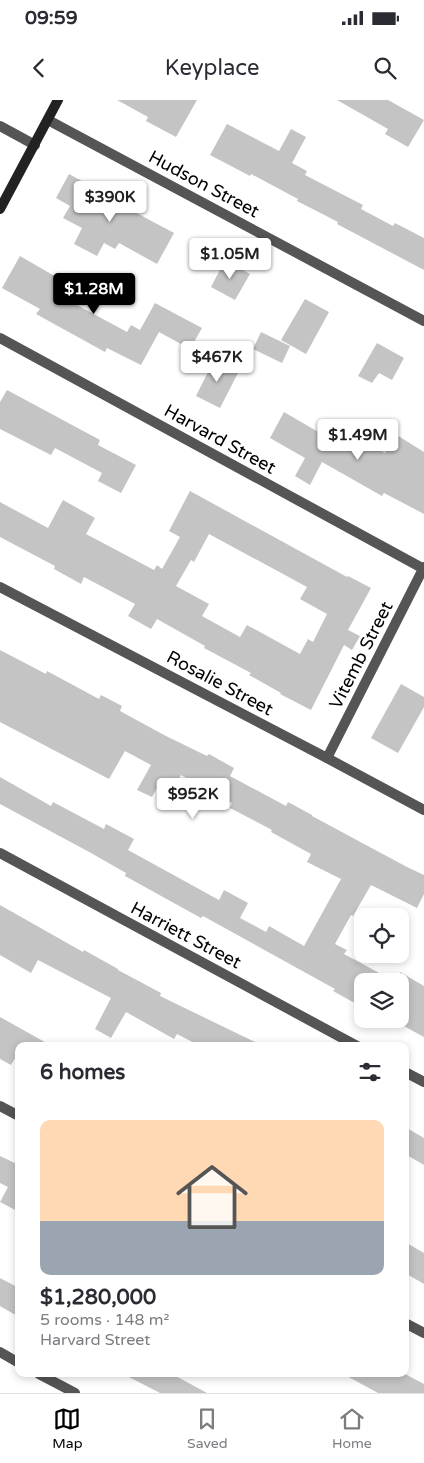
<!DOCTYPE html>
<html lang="en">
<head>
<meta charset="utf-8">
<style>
  :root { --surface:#fff; --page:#f2f2f3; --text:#2b2b33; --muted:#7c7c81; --line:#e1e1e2; --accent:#000 }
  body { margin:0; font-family:"Varela Round",sans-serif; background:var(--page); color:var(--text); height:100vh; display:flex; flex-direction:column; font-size:19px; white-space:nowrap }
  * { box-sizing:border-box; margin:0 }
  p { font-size:16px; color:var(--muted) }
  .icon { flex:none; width:28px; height:28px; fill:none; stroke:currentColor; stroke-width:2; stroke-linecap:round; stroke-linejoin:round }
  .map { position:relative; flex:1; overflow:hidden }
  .side { position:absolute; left:15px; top:942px; width:394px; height:335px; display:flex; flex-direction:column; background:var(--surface); border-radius:10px; box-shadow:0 2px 8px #0003 }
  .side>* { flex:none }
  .tools { position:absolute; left:354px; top:808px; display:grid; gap:10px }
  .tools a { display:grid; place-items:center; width:55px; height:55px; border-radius:10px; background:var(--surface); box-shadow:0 2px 8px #0003; font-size:25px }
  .price { position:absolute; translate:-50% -42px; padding:0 11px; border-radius:5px; background:#fff; color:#222; font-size:16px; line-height:32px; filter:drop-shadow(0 1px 2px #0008) }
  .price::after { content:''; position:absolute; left:50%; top:30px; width:15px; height:11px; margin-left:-8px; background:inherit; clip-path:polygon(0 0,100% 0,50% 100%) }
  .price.active { background:var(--accent); color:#fff }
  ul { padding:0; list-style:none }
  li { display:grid; align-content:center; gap:10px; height:265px; padding:0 25px }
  li span { display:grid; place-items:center; height:155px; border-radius:10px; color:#555 }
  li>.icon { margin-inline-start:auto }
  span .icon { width:90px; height:90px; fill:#fffc; stroke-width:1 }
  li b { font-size:21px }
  h2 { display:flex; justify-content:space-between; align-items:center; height:60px; padding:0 25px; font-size:21px }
  .status { display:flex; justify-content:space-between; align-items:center; height:35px; padding:0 25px; background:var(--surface); direction:ltr }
  .status svg { height:14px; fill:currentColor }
  header { display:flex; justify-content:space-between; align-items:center; height:65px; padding:0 25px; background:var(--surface); font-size:22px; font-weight:600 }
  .tab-bar { display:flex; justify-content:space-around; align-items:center; height:70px; border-top:1px solid var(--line); background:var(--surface); font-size:14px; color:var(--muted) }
  .tab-bar a { display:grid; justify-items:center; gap:2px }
  .tab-bar .active { color:var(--accent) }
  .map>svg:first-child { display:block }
</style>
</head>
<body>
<div class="status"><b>09:59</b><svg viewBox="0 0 49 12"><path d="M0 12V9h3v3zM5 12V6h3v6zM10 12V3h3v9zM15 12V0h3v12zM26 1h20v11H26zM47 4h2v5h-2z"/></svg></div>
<header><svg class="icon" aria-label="back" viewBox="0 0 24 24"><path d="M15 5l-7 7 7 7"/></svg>Keyplace<svg class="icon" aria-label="search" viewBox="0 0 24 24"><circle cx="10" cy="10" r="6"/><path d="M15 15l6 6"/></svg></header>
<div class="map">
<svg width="424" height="1293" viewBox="0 0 424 1293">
  <rect width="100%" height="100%" fill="#fff"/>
  <g fill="#c4c4c4" fill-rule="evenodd">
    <polygon points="117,0 197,0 176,37 146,21 148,17"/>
    <polygon points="337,0 388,0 424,20 408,47 385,34 388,29"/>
    <polygon points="227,24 279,51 291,29 306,37 292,63 307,71 305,75 363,105 361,109 393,126 395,123 424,138 424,170 337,124 338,122 297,101 298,99 251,74 250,76 210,55"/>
    <polygon points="69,74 98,90 97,92 174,133 157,164 119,143 115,149 104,143 97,156 74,144 82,128 63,118 70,106 56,98"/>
    <polygon points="20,156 84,193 77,205 127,232 131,225 140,230 155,203 202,228 190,249 159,232 141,265 107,248 105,252 36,214 40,209 2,188"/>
    <polygon points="225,160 250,174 235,200 211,187"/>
    <polygon points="305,199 329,212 306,254 281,240"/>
    <polygon points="261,232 290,246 282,263 253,249"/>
    <polygon points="377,243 404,258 392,280 379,273 372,283 358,276"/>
    <polygon points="215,258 239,271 220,308 196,296"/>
    <polygon points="7,290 100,340 98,345 136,365 121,393 98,381 102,373 55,348 51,355 0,329 0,302"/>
    <polygon points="284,312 332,340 338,327 385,353 395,334 424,352 424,414 384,393 382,396 322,362 310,385 295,376 305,358 270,338"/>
    <path d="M190 391 347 477 348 476 371 488 348 530 360 536 352 550 344 545 311 610 280 594 281 593 249 575 251 573 204 548 205 546 157 519 151 529 128 516 135 504 84 477 81 484 54 469 55 466 0 437V402L48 428 63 400 95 418 86 434 154 470 157 465 162 469 180 437 169 431ZM209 434 307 487 300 499 327 514 313 542 308 539 300 554 247 525 240 537 202 516 209 504 176 486 191 460 194 462Z"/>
    <polygon points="0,550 46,574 47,571 99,599 101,595 122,606 120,611 166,636 207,656 209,654 234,668 230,676 286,706 288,702 312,715 312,716 407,767 424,775 424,794 417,808 371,785 353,816 351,815 335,844 347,850 344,854 394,881 362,881 362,907 333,891 335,889 203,816 201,818 125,776 126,773 91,753 0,704 0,677 51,706 53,702 104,729 106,724 134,739 128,750 219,800 224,790 248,803 240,818 266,832 269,826 304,846 341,779 307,762 311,754 271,732 272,730 230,708 232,703 181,675 172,691 159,684 152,697 137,690 151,665 125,651 109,679 0,622"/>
    <polygon points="401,584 424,597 424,607 398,653 371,638"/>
    <polygon points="0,805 83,852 84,850 118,869 118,870 161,893 160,896 263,946 200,946 177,934 174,939 126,912 111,938 95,929 111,898 38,860 31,873 0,855"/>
    <polygon points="400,872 424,886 424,937 400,924"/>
    <polygon points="0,917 52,946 19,946 19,952 11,965 0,959"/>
    <polygon points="405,1027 424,1038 424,1065 405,1054"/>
    <polygon points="0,1056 19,1065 19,1112 0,1102 8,1087 0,1083"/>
    <polygon points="405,1142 424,1153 424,1184 405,1173"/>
    <polygon points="0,1178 19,1188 19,1217 0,1206"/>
    <polygon points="123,1274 172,1274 207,1293 160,1293"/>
    <polygon points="343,1274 405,1274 424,1284 424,1293 378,1293"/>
  </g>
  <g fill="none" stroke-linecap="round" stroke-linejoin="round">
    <g stroke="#555" stroke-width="10">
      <polyline points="48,20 424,221"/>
      <polyline points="0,26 35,45"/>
      <polyline points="0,238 424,469"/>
      <polyline points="0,487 327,658 424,710"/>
      <polyline points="327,658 424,467"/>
      <polyline points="0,753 357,946"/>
      <polyline points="405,972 424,982"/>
      <polyline points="0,1006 19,1016"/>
      <polyline points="405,1223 424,1233"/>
      <polyline points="0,1252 19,1263"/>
      <polyline points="39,1274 75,1293"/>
    </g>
    <polyline stroke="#222" stroke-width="10" points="0,109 58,0"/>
  </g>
  <g text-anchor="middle" stroke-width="5" stroke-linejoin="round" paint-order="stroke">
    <g font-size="18" fill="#000" stroke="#fff">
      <text transform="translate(204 84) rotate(28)" y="6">Hudson Street</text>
      <text transform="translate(220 339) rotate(29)" y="6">Harvard Street</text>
      <text transform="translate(361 555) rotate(-63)" y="6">Vitemb Street</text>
      <text transform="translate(220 583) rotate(28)" y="6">Rosalie Street</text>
      <text transform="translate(186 835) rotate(28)" y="6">Harriett Street</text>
    </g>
  </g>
</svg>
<div class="tools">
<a><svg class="icon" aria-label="locate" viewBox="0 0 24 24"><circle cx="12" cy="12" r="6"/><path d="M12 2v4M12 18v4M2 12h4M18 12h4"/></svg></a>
<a><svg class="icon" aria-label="layers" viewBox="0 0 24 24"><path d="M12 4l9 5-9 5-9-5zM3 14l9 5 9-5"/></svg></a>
</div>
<b class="price" style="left:110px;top:123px">$390K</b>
<b class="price" style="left:230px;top:180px">$1.05M</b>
<b class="price active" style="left:94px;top:215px">$1.28M</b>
<b class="price" style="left:217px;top:283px">$467K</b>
<b class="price" style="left:358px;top:361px">$1.49M</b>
<b class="price" style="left:193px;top:720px">$952K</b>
<section class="side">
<h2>6 homes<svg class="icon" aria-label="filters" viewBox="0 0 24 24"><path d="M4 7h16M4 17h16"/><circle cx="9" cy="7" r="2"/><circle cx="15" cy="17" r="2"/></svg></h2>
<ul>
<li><span style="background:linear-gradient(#ffd9b3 65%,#9aa5b1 0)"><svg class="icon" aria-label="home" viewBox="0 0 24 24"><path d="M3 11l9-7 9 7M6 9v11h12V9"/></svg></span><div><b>$1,280,000</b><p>5 rooms · 148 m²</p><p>Harvard Street</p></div></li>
</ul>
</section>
</div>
<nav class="tab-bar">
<a class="active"><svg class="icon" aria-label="map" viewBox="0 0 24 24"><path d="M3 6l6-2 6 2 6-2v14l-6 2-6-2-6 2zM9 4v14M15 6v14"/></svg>Map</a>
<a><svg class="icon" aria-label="saved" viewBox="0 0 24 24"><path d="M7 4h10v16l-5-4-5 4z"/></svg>Saved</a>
<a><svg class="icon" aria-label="home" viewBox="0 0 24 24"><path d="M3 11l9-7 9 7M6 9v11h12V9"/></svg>Home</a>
</nav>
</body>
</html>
